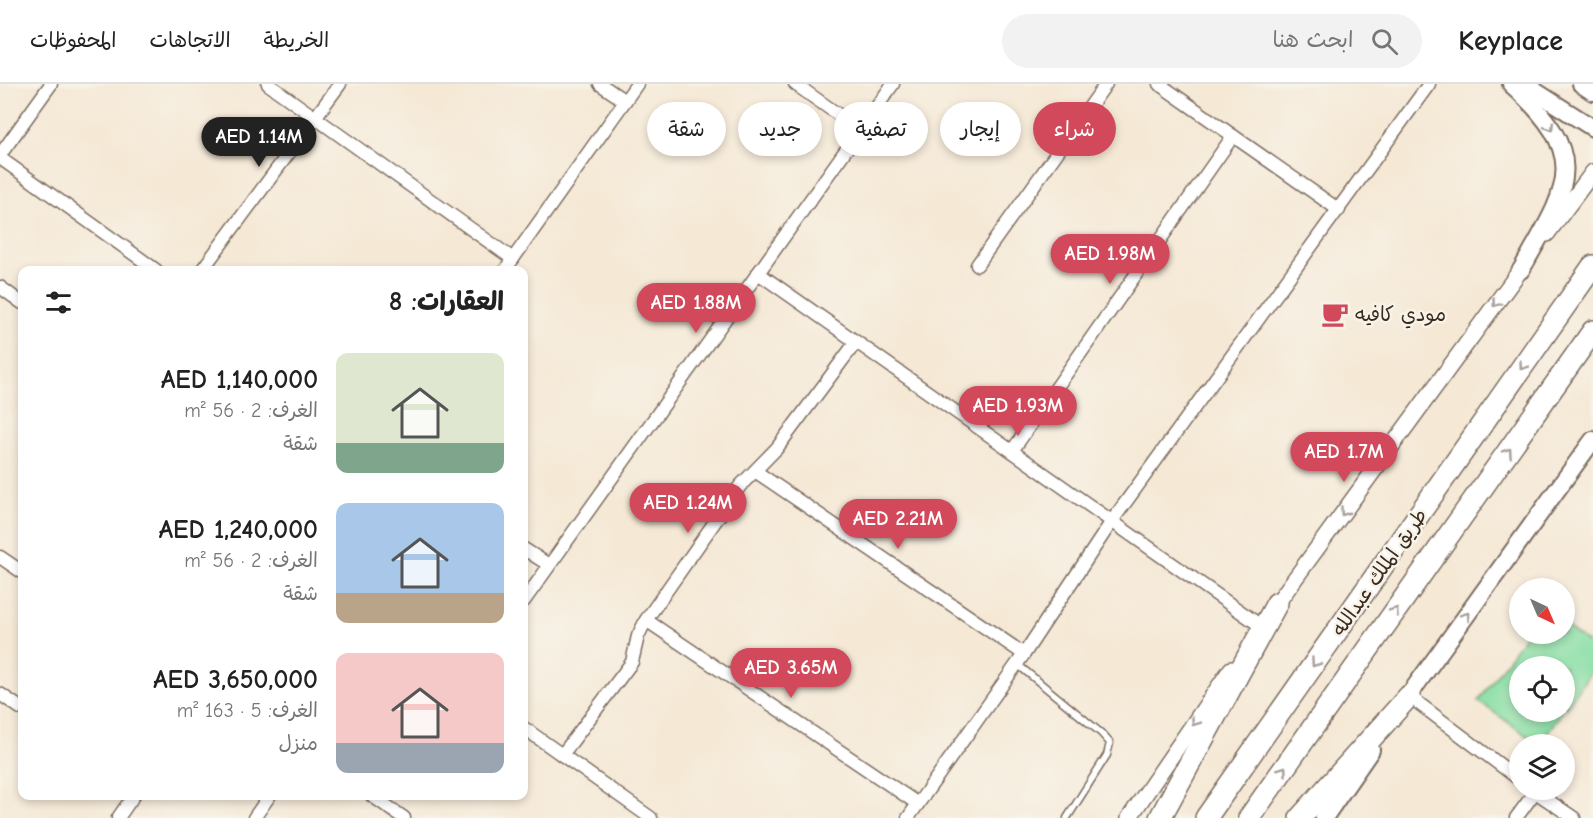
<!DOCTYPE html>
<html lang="ar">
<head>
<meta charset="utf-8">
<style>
  :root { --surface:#fff; --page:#f2f2f2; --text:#222; --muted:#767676; --line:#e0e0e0; --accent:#d1495b }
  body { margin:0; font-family:"Comic Neue","Playpen Sans Arabic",sans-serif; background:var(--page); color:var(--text); direction:rtl; height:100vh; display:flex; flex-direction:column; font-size:22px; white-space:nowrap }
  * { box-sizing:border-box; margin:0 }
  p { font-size:20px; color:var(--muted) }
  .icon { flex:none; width:33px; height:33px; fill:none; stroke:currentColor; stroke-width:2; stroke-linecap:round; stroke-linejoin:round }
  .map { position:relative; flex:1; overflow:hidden; direction:ltr }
  .side { position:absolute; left:18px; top:182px; width:510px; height:534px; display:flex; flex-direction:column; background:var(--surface); border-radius:12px; box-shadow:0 3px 9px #0003; direction:rtl }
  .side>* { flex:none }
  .banner { position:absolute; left:546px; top:18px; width:570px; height:54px; direction:rtl; display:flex; gap:12px }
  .needle { width:39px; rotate:136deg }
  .fabs { position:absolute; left:1509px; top:494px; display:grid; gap:12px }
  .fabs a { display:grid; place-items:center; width:66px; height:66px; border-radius:50%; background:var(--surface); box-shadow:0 3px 9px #0003; font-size:30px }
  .price { position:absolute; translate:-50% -51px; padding:0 14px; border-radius:21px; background:var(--accent); color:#fff; font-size:20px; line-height:39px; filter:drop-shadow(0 2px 3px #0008) }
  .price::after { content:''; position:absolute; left:50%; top:36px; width:18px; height:14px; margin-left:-9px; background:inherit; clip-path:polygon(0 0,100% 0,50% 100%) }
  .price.on { background:#222; color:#fff }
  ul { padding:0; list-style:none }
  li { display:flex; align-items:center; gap:18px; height:150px; padding:0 24px }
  li span { display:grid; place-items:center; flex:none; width:168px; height:120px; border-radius:12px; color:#555 }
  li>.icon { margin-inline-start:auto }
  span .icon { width:72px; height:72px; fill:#fffc; stroke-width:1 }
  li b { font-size:26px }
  h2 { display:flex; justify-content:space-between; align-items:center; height:72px; padding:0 24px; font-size:26px }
  .tag { padding:0 21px; border-radius:27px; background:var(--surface); box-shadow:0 3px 9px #0003; font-size:21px; line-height:54px }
  .tag.on { background:var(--accent); color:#fff }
  header { display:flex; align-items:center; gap:36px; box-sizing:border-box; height:84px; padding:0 30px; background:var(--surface); border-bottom:2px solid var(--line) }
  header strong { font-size:28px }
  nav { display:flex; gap:33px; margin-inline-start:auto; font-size:21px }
  .search { width:420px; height:54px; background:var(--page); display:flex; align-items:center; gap:15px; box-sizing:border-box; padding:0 21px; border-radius:33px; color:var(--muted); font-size:22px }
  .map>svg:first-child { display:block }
</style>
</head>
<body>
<header>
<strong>Keyplace</strong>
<div class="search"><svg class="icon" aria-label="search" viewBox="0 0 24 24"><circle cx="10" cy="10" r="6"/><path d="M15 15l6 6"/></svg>ابحث هنا</div>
<nav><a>الخريطة</a><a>الاتجاهات</a><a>المحفوظات</a></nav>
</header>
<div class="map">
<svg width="1593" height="734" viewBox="0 0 1593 734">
  <rect width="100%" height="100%" fill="#f7f3e8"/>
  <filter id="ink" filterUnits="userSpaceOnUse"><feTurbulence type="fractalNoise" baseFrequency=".0167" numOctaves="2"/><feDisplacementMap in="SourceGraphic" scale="12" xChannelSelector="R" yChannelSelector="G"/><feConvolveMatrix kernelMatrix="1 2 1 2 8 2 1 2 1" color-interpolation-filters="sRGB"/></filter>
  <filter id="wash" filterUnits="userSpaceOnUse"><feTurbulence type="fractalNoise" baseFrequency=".008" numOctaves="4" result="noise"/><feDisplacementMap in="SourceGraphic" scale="24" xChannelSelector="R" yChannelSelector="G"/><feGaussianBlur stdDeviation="1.35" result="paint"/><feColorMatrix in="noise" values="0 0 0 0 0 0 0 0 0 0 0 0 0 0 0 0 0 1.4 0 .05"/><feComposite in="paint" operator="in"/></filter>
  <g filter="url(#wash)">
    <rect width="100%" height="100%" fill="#f5e8d5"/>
    <polygon fill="#84dea3" stroke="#608460" stroke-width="1.5" points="1565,542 1593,563 1593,585 1565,625 1564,582 1520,582 1520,627 1563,627 1539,660 1478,617 1527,549 1564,549"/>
  </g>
  <g filter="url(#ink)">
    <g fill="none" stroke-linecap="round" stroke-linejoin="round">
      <defs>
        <polyline id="service" points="1017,580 1101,649 1110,659 1107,671 1067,734"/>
        <g id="minor">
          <polyline points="268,0 513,175"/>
          <polyline points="600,0 625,17"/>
          <polyline points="795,0 860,46"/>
          <polyline points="1159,0 1339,126"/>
          <polyline points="0,71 51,0"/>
          <polyline points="0,74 156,186"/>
          <polyline points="977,181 1106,0"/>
          <polyline points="202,186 340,0"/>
          <polyline points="505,186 637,0"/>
          <polyline points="758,189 1261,542"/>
          <polyline points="0,203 22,219"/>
          <polyline points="1012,367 1233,52"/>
          <polyline points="755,387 1024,570"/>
          <polyline points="524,465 549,481"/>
          <polyline points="0,473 22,488"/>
          <polyline points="524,517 893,0"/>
          <polyline points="646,536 918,720"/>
          <polyline points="0,610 22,625"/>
          <polyline points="1409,612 1520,696"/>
          <polyline points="524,644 651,734"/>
          <polyline points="562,671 632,578 638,552 646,536 740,402 777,364 856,258"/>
          <polyline points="1531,705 1574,734"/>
          <polyline points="371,711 404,734"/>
          <polyline points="118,734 134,711"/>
          <polyline points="254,734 270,711"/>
          <polyline points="908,734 1024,570 1112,437 1429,0"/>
          <polyline points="1516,734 1535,708"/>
        </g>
        <g id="tertiary">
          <polyline points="1547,150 1593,88"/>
          <polyline points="1272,526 1527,177"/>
          <polyline points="1129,734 1231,585"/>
        </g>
        <g id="secondary">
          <path d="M1511 0C1593 74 1568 103 1521 186"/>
          <polyline points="1524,0 1593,44"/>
          <polyline points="1581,0 1593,8"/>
          <polyline points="1401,622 1593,356"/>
          <polyline points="1324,734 1371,666"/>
        </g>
        <g id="motorway">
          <polyline points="1160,734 1277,519"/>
          <polyline points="1206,734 1593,182"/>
          <polyline points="1249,734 1593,247"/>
          <polyline points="1300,734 1409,612"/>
        </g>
      </defs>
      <use href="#service" stroke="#7c6c5e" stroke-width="9"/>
      <use href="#minor" stroke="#7c6c5e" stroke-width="15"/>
      <use href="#tertiary" stroke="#7c6c5e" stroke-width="18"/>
      <use href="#secondary" stroke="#7c6c5e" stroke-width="20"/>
      <use href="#motorway" stroke="#7c6c5e" stroke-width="24"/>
      <use href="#service" stroke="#fff" stroke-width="6"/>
      <use href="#minor" stroke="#fff" stroke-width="12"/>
      <use href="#tertiary" stroke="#fff" stroke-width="15"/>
      <use href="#secondary" stroke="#fff" stroke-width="16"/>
      <use href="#motorway" stroke="#fff" stroke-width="21"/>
    </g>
    <defs><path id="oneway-chevron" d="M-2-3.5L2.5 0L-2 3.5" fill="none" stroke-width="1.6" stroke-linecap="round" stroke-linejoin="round" transform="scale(1.5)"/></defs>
    <g stroke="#a79f9a">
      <use href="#oneway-chevron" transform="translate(1550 43) rotate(59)"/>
      <use href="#oneway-chevron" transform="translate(1496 219) rotate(126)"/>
      <use href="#oneway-chevron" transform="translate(1523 282) rotate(125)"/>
      <use href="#oneway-chevron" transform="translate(1508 368) rotate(-55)"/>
      <use href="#oneway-chevron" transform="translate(1344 428) rotate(126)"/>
      <use href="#oneway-chevron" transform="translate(1395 527) rotate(-55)"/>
      <use href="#oneway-chevron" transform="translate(1466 532) rotate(-54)"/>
      <use href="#oneway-chevron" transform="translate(1315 579) rotate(125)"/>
      <use href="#oneway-chevron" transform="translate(1195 638) rotate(125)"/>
      <use href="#oneway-chevron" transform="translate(1283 686) rotate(-55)"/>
    </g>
  </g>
  <defs>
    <symbol id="cafe-bare" viewBox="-9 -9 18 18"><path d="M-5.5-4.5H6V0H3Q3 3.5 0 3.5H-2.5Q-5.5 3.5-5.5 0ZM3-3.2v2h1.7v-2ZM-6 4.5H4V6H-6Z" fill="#d1495b" stroke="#f7f3e8" stroke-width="2.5" paint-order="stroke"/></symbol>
  </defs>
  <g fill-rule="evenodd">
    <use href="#cafe-bare" x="1316" y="211" width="38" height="38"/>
  </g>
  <g text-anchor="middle" stroke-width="5" stroke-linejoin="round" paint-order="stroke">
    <g font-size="20" fill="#3b2a1e" stroke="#f7f3e8" text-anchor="start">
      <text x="1355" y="237">مودي كافيه</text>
    </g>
    <g font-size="20" fill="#3b2a1e" stroke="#f7f3e8">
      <text transform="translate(1379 488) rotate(-55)" y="7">طريق الملك عبدالله</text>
    </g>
  </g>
</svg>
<div class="fabs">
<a><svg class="needle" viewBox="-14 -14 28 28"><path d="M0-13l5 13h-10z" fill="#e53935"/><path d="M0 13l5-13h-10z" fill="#767676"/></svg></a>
<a><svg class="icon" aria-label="locate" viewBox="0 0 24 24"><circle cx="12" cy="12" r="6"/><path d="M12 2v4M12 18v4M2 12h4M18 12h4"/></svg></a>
<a><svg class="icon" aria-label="layers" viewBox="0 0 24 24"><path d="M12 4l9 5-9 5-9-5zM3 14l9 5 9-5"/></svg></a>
</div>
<b class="price on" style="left:259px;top:84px">AED 1.14M</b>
<b class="price" style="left:1110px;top:201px">AED 1.98M</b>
<b class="price" style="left:696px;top:250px">AED 1.88M</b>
<b class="price" style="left:1018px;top:353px">AED 1.93M</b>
<b class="price" style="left:1344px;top:399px">AED 1.7M</b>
<b class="price" style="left:688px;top:450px">AED 1.24M</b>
<b class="price" style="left:898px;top:466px">AED 2.21M</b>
<b class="price" style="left:791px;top:615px">AED 3.65M</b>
<div class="banner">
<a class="tag on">شراء</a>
<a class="tag">إيجار</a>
<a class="tag">تصفية</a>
<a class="tag">جديد</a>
<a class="tag">شقة</a>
</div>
<section class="side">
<h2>العقارات: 8<svg class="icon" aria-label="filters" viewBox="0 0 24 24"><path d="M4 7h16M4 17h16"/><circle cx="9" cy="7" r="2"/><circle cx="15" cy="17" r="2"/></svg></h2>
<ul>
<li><span style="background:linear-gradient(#dfe7d0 75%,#7fa58c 0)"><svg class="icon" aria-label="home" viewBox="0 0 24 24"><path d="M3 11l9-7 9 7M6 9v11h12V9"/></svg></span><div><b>AED 1,140,000</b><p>الغرف: 2 · 56 m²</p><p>شقة</p></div></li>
<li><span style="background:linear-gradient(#a9c7e8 75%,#b9a48a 0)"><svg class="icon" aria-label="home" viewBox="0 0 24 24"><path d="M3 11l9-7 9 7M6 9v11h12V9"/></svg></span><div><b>AED 1,240,000</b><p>الغرف: 2 · 56 m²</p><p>شقة</p></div></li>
<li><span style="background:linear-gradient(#f6c9c9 75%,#9aa5b1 0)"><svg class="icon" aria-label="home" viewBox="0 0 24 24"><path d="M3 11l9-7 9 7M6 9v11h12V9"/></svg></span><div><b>AED 3,650,000</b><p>الغرف: 5 · 163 m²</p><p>منزل</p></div></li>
</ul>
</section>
</div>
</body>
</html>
